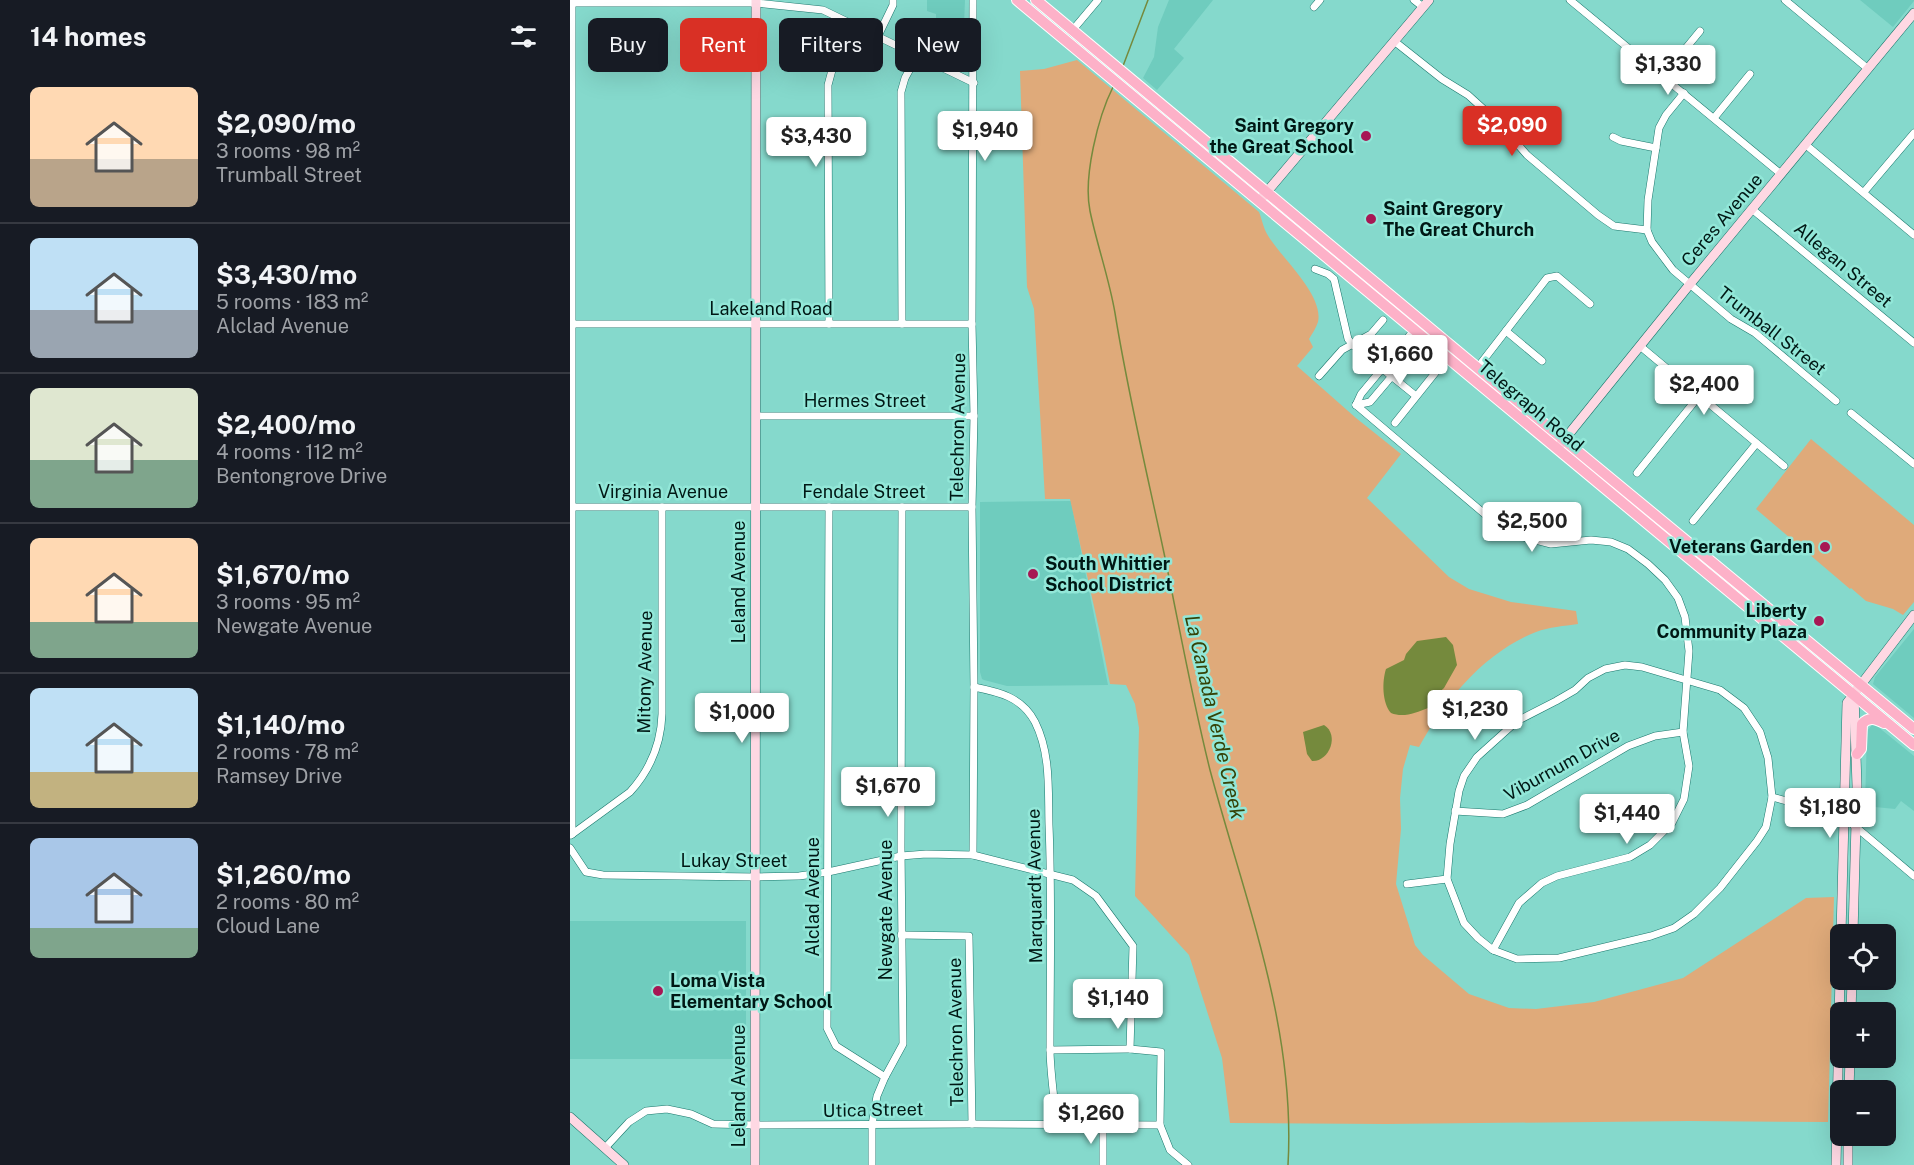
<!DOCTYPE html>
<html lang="en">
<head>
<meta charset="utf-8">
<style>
  :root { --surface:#171b24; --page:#20242c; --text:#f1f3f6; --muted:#9ea1a6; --line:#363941; --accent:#d93025 }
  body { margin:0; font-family:"Public Sans",sans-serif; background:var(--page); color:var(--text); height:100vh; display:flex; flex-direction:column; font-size:22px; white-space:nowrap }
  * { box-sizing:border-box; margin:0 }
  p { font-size:20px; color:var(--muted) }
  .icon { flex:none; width:33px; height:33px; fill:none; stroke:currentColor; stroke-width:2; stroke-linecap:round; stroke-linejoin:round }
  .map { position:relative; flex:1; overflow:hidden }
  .panel { display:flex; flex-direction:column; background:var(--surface); width:570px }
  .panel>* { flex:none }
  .guide { position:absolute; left:18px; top:18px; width:570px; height:54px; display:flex; gap:12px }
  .controls { position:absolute; left:1260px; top:924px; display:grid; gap:12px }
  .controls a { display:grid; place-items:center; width:66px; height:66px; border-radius:9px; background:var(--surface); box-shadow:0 6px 24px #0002; font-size:30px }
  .price { position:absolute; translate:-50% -51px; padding:0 14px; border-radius:6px; background:#fff; color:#222; font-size:20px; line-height:39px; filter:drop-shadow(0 2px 3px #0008) }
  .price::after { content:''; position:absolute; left:50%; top:36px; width:18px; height:14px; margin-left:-9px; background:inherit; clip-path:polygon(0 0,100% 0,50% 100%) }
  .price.on { background:var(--accent); color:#fff }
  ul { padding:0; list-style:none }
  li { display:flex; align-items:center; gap:18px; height:150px; padding:0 30px }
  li+li { border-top:2px solid var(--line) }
  li span { display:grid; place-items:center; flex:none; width:168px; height:120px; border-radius:9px; color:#555 }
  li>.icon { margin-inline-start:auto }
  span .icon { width:72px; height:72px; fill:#fffc; stroke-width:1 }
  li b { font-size:26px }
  h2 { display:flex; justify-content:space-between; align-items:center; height:72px; padding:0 30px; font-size:26px }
  .chip { padding:0 21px; border-radius:9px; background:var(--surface); box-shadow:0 6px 24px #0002; font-size:21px; line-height:54px }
  .chip.on { background:var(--accent); color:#fff }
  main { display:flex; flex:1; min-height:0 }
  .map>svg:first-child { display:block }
</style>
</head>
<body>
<main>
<section class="panel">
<h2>14 homes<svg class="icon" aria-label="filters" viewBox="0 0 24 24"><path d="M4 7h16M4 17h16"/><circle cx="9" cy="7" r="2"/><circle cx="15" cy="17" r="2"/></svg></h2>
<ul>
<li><span style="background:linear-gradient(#ffd9b3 60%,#b9a48a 0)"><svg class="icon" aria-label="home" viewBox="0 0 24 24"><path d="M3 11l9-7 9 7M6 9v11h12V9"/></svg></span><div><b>$2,090/mo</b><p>3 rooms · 98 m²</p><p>Trumball Street</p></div></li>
<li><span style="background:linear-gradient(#bfe0f5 60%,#9aa5b1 0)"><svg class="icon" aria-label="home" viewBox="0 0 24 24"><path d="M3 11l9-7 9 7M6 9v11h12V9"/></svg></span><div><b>$3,430/mo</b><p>5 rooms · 183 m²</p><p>Alclad Avenue</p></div></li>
<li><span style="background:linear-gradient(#dfe7d0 60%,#7fa58c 0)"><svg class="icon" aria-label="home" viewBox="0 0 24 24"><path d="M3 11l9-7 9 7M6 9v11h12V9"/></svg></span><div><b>$2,400/mo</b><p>4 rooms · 112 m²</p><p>Bentongrove Drive</p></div></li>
<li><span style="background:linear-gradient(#ffd9b3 70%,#7fa58c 0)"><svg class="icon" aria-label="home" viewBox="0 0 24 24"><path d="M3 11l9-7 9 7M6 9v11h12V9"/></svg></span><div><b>$1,670/mo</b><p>3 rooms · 95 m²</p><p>Newgate Avenue</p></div></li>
<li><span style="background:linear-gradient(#bfe0f5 70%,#c2b280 0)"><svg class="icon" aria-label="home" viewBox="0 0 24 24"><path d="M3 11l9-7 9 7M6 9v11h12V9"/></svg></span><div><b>$1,140/mo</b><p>2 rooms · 78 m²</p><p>Ramsey Drive</p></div></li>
<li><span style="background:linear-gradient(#a9c7e8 75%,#7fa58c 0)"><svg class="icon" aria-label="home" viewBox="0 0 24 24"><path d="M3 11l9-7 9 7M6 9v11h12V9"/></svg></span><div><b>$1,260/mo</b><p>2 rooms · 80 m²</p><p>Cloud Lane</p></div></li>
</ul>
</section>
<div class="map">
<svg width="1344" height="1165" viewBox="0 0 1344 1165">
  <rect width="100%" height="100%" fill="#85d9cc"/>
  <g fill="#6fccbe">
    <polygon points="357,0 395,0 394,25 366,25 366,14 357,11"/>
    <polygon points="599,0 643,0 604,49 614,58 587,90 573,78 584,57 588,27"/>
    <polygon points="1290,0 1344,0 1344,1 1323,27"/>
    <polygon points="501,501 538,685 437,686 414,680 412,679 410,672 410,502"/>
    <polygon points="1344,629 1344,718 1303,684 1305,677"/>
    <polygon points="1302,725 1307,726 1344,756 1344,811 1331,801 1325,809 1295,806 1297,731"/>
    <rect x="0" y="921" width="176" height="138"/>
  </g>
  <g fill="#dfaa7a">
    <path d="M507 60 689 212C692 219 693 227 697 234 710 257 754 294 748 322 746 328 742 334 739 339L743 347 727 366 786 418 831 454 797 498 879 577 899 589 941 602 1006 611 1008 624C994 626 979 627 966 632 915 652 875 700 849 747L840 745 833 769 830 798 831 829 826 884 845 945 853 955 899 994 939 1008 966 1009 1024 1002 1113 978 1236 898 1264 897 1258 1122 1119 1121 816 1124 660 1123 652 1058 619 955 565 896 569 728 565 704 556 685 540 684 529 629 500 499H475L464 309 457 287 450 71 474 69Z"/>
    <polygon points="1241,439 1344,525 1344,602 1333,615 1323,609 1296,601 1281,588 1280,589 1186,509"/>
  </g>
  <g fill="#758a3d">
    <path d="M876 637 883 645 887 665 874 688 862 699 858 708C846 713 833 718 821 713 812 703 812 681 816 669L834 660 836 654 847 641Z"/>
    <path d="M754 725C770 735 759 762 742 761L737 754 733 732Z"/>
  </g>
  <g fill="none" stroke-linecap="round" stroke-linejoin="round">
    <g stroke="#758a3d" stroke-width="1.5">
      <polyline points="553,66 578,0"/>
      <path d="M543 87C528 117 513 177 520 211 527 245 539 278 545 313 558 394 577 473 594 553 609 625 622 698 640 770 675 901 726 1027 718 1165"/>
    </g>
    <defs>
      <g id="street">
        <polyline points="403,0 402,324 404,416 402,507 404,687 403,855"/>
        <polyline points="844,0 853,7"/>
        <polyline points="1000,0 1211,174"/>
        <polyline points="1215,0 1297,68"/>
        <polyline points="0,3 186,3 253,10 404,83"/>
        <polyline points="744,7 750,0"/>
        <polyline points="501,32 528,0"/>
        <polyline points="308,36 323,5 323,0"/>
        <polyline points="824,41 872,79 898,95 930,124 957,155 1028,215 1044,226 1077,230"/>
        <polyline points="1093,76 1130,31"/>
        <polyline points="1114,93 1096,115 1089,128 1078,200 1077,230 1082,242 1103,270 1161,319 1185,333 1266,401"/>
        <polyline points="1144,118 1180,74"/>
        <polyline points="1043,137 1051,141 1086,148"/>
        <polyline points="1236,145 1344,235"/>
        <polyline points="1294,192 1344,133"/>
        <polyline points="1183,210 1344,343"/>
        <polyline points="745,269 758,274 764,279 778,339 783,345 846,396"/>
        <polyline points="0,324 402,324"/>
        <polyline points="259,324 258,85 268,48 280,23"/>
        <polyline points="332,324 331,92 335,78 347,56"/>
        <polyline points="936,331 972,361"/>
        <polyline points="1070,346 1214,466"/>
        <polyline points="908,367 977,278 987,276 1020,304"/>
        <polyline points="749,376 772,350 801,334 813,320"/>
        <polyline points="786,405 937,533 981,544 1021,540 1041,542 1058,549 1078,564 1095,580 1108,598 1115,617 1119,651 1113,732 1119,766 1114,799 1102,823 1080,845 1060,857 987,876 972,883 949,903 923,950"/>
        <polyline points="786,405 800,402 855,337"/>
        <polyline points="786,405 791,394 845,329"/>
        <polyline points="1281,413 1344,464"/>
        <polyline points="186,416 404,416"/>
        <polyline points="825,423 869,368"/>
        <polyline points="1067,473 1129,396"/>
        <polyline points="0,507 402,507"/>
        <polyline points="259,507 257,1028 266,1046 315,1077"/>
        <polyline points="1123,521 1186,444"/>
        <polygon points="1055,665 1072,667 1150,690 1174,708 1190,732 1198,758 1202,797 1196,827 1187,841 1150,888 1124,914 1104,928 1081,936 989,958 947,959 923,950 908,938 894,923 877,879 880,844 889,791 894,776 907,757 947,721 986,701 1005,690 1018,678 1035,669"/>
        <path d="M404 687C429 692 452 697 465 722 481 754 478 790 479 825 482 899 480 973 480 1048 480 1073 485 1099 486 1125"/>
        <polyline points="1202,797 1274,817 1344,876"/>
        <polyline points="885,811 933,814 957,805 1058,746 1085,736 1113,732"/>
        <polyline points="2,834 2,0"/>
        <path d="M1 835 60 792C80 770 91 744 92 714V507"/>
        <polyline points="0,848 16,872 33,875 186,877 229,876 258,872 331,856 356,854 403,855 503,880 526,896 563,946 560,1049 591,1052 590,1125 600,1150 618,1165"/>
        <polyline points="837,884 877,879"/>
        <polyline points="331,935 399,936 402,1124"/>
        <polyline points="480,1050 560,1049"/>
        <polyline points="533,1125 533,1165"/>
        <polyline points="35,1148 59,1122 76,1111 97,1109 121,1114 143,1124 186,1125 402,1124 590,1125"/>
        <polyline points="302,1165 302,1125 307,1096 315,1077 333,1044 331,848 332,507"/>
      </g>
      <g id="secondary">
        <polyline points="690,200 859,0"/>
        <polyline points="990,445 1120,284 1344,13"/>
        <polyline points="1271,934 1277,703 1344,615"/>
        <polyline points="1283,934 1287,786 1284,695"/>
        <polyline points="1281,1012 1282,980"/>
        <polyline points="1279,1090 1280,1058"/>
        <polyline points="0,1117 54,1165"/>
        <polyline points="185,1165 186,0"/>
        <polyline points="1266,1165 1270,975"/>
        <polyline points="1278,1165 1278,1136"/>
      </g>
      <g id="primary">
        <polyline points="447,0 1344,745"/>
        <polyline points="466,0 994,440 1344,729"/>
        <path d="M1287 754 1291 749 1292 724C1299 716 1306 719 1314 723"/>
      </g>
    </defs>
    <use href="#street" stroke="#1a776c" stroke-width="8"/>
    <use href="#secondary" stroke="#1a776c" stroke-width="10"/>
    <use href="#primary" stroke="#fff" stroke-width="12"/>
    <use href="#street" stroke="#fff" stroke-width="7"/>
    <use href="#secondary" stroke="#fed8e3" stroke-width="9"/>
    <use href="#primary" stroke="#fdb1c8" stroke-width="10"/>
  </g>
  <g fill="#a71754" stroke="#92e7d8" stroke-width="2">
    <circle cx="796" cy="136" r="6"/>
    <circle cx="801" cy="219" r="6"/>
    <circle cx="1255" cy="547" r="6"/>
    <circle cx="463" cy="574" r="6"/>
    <circle cx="1249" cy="621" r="6"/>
    <circle cx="88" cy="991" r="6"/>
  </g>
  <g text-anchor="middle" stroke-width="5" stroke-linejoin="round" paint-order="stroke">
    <g font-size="18" font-weight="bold" fill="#001815" stroke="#92e7d8" text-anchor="end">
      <text x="784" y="132">Saint Gregory<tspan x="784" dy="21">the Great School</tspan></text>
      <text x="813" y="215" text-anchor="start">Saint Gregory<tspan x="813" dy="21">The Great Church</tspan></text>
      <text x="1243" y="553">Veterans Garden</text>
      <text x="475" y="570" text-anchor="start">South Whittier<tspan x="475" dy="21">School District</tspan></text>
      <text x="1237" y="617">Liberty<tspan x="1237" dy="21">Community Plaza</tspan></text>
      <text x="100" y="987" text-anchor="start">Loma Vista<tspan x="100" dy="21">Elementary School</tspan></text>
    </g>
    <g font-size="18" fill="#001815" stroke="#92e7d8">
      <text transform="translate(1152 220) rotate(-50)" y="6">Ceres Avenue</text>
      <text transform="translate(1273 265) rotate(40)" y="6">Allegan Street</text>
      <text x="201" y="315">Lakeland Road</text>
      <text transform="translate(1202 331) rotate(38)" y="6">Trumball Street</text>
      <text x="295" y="407">Hermes Street</text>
      <text transform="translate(961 406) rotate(40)" y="6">Telegraph Road</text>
      <text transform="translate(388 427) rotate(-89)" y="6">Telechron Avenue</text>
      <text x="93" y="498">Virginia Avenue</text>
      <text x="294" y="498">Fendale Street</text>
      <text transform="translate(169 582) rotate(-90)" y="6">Leland Avenue</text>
      <text transform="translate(75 672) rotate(-89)" y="6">Mitony Avenue</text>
      <text transform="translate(992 765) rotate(-29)" y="6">Viburnum Drive</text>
      <text x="164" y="867">Lukay Street</text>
      <text transform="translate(465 886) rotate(-91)" y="6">Marquardt Avenue</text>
      <text transform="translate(243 897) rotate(-90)" y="6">Alclad Avenue</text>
      <text transform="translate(316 910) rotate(-90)" y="6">Newgate Avenue</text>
      <text transform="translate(386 1032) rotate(-91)" y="6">Telechron Avenue</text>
      <text transform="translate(169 1086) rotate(-90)" y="6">Leland Avenue</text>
      <text transform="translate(303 1110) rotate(-1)" y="6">Utica Street</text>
    </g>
    <g font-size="20" font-style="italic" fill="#354308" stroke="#92e7d8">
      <text transform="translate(645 717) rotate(77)" y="7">La Canada Verde Creek</text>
    </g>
  </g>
</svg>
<div class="controls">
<a><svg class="icon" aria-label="locate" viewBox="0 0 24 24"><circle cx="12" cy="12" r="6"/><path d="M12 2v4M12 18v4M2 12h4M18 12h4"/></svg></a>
<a>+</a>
<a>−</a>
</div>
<b class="price" style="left:1098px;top:96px">$1,330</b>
<b class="price on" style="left:942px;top:157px">$2,090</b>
<b class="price" style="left:415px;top:162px">$1,940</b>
<b class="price" style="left:246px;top:168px">$3,430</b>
<b class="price" style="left:830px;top:386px">$1,660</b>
<b class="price" style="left:1134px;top:416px">$2,400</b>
<b class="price" style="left:962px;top:553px">$2,500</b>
<b class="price" style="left:905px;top:741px">$1,230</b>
<b class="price" style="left:172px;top:744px">$1,000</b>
<b class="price" style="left:318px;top:818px">$1,670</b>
<b class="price" style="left:1260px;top:839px">$1,180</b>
<b class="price" style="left:1057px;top:845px">$1,440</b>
<b class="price" style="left:548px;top:1030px">$1,140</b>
<b class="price" style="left:521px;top:1145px">$1,260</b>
<div class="guide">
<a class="chip">Buy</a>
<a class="chip on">Rent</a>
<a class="chip">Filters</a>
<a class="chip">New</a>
</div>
</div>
</main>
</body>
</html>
